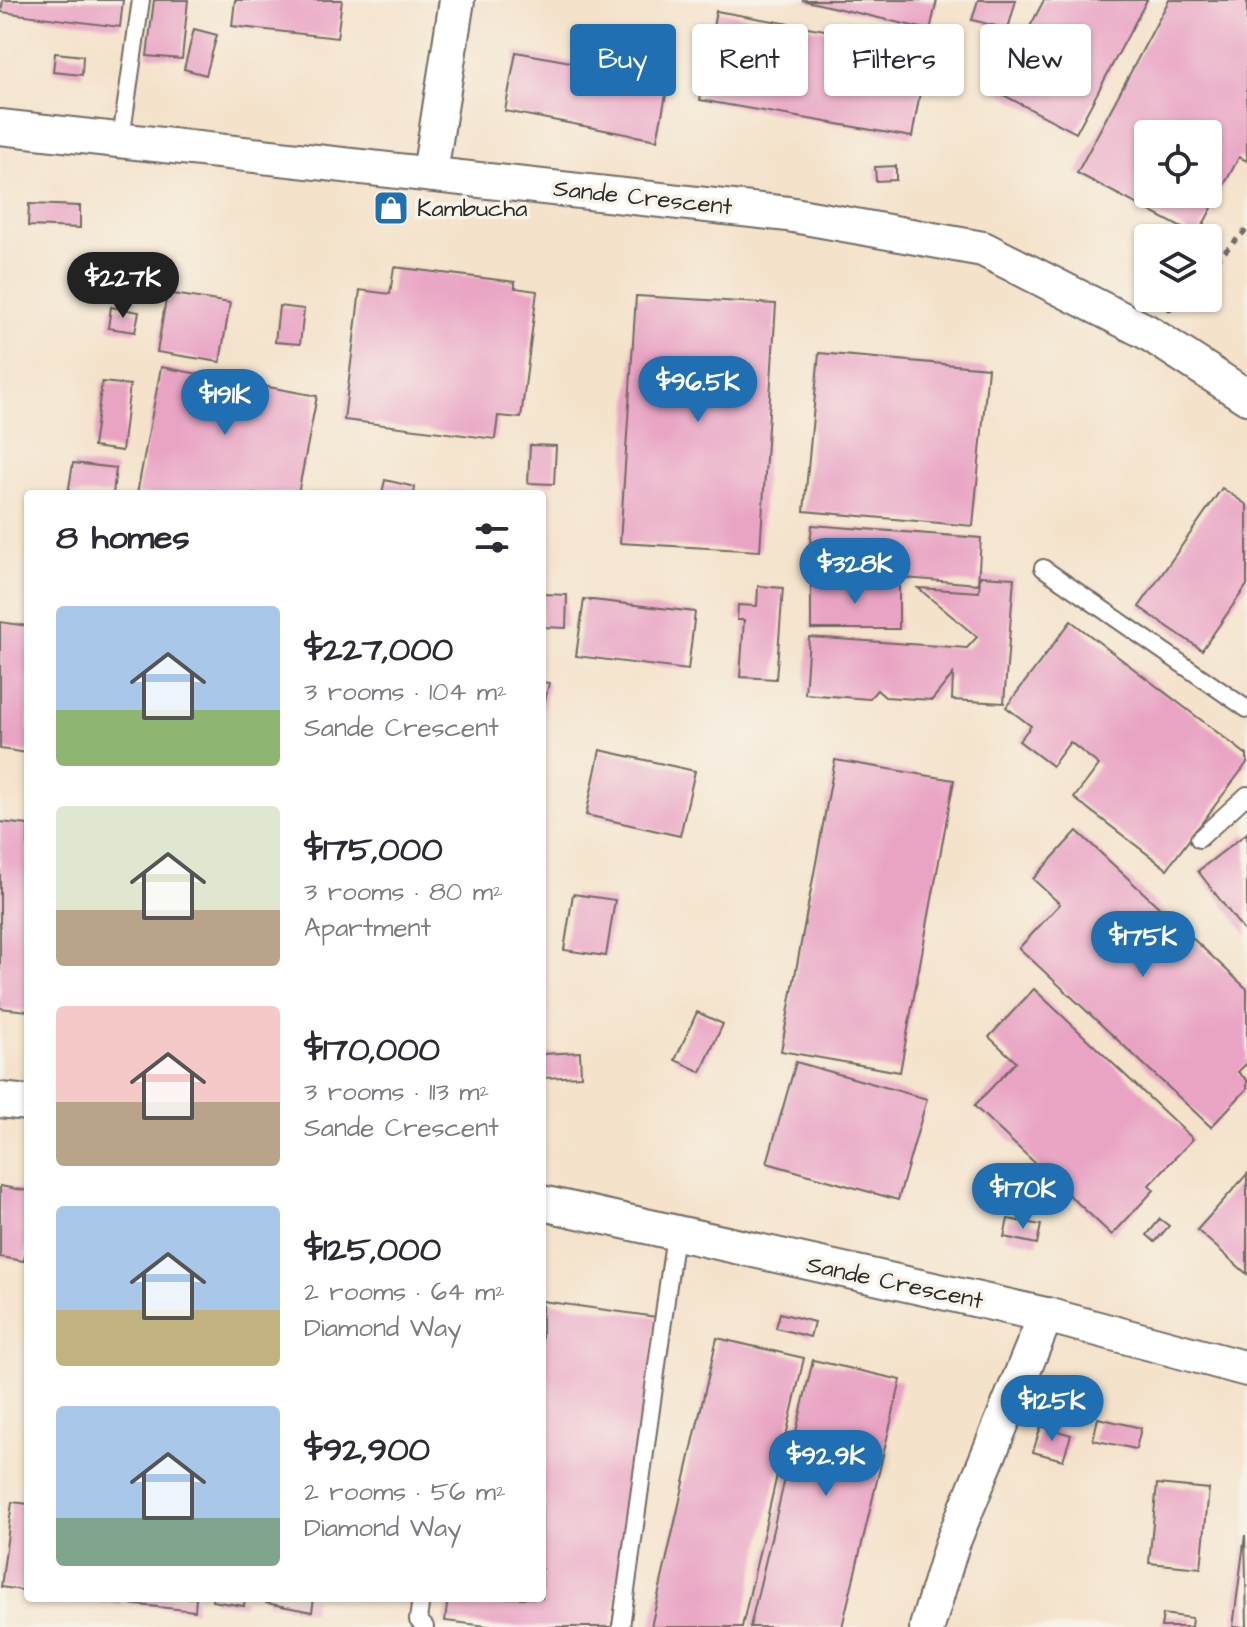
<!DOCTYPE html>
<html lang="en">
<head>
<meta charset="utf-8">
<style>
  :root { --surface:#fff; --page:#f2f2f3; --text:#2b2b33; --muted:#7c7c81; --accent:#1f6fb2 }
  body { margin:0; font-family:"Architects Daughter",sans-serif; background:var(--page); color:var(--text); height:100vh; display:flex; flex-direction:column; font-size:30px; white-space:nowrap }
  * { box-sizing:border-box; margin:0 }
  p { font-size:26px; color:var(--muted) }
  .icon { flex:none; width:44px; height:44px; fill:none; stroke:currentColor; stroke-width:2; stroke-linecap:round; stroke-linejoin:round }
  .map { position:relative; flex:1; overflow:hidden }
  .side { position:absolute; left:24px; top:490px; width:522px; height:1112px; display:flex; flex-direction:column; background:var(--surface); border-radius:8px; box-shadow:0 2px 6px #0004 }
  .side>* { flex:none }
  .top-card { position:absolute; left:570px; top:24px; width:556px; height:72px; display:flex; gap:16px }
  .buttons { position:absolute; left:1134px; top:120px; display:grid; gap:16px }
  .buttons a { display:grid; place-items:center; width:88px; height:88px; border-radius:8px; background:var(--surface); box-shadow:0 2px 6px #0004; font-size:40px }
  .price { position:absolute; translate:-50% -68px; padding:0 18px; border-radius:28px; background:var(--accent); color:#fff; font-size:26px; line-height:52px; filter:drop-shadow(0 2px 4px #0008) }
  .price::after { content:''; position:absolute; left:50%; top:48px; width:24px; height:18px; margin-left:-12px; background:inherit; clip-path:polygon(0 0,100% 0,50% 100%) }
  .price.active { background:#222; color:#fff }
  ul { padding:0; list-style:none }
  li { display:flex; align-items:center; gap:24px; height:200px; padding:0 32px }
  li span { display:grid; place-items:center; flex:none; width:224px; height:160px; border-radius:8px; color:#555 }
  li>.icon { margin-inline-start:auto }
  span .icon { width:96px; height:96px; fill:#fffc; stroke-width:1 }
  li b { font-size:34px }
  h2 { display:flex; justify-content:space-between; align-items:center; height:96px; padding:0 32px; font-size:34px }
  .chip { padding:0 28px; border-radius:8px; background:var(--surface); box-shadow:0 2px 6px #0004; font-size:28px; line-height:72px }
  .chip.active { background:var(--accent); color:#fff }
  .map>svg:first-child { display:block }
</style>
</head>
<body>
<div class="map">
<svg width="1247" height="1627" viewBox="0 0 1247 1627">
  <rect width="100%" height="100%" fill="#f7f3e8"/>
  <filter id="ink" filterUnits="userSpaceOnUse"><feTurbulence type="fractalNoise" baseFrequency=".0125" numOctaves="2"/><feDisplacementMap in="SourceGraphic" scale="16" xChannelSelector="R" yChannelSelector="G"/><feConvolveMatrix kernelMatrix="1 2 1 2 8 2 1 2 1" color-interpolation-filters="sRGB"/></filter>
  <filter id="wash" filterUnits="userSpaceOnUse"><feTurbulence type="fractalNoise" baseFrequency=".006" numOctaves="4" result="noise"/><feDisplacementMap in="SourceGraphic" scale="32" xChannelSelector="R" yChannelSelector="G"/><feGaussianBlur stdDeviation="1.8" result="paint"/><feColorMatrix in="noise" values="0 0 0 0 0 0 0 0 0 0 0 0 0 0 0 0 0 1.4 0 .05"/><feComposite in="paint" operator="in"/></filter>
  <g filter="url(#wash)">
    <rect width="100%" height="100%" fill="#f4e2ca"/>
    <g id="blocks">
      <g fill="#e9a4c4" fill-rule="evenodd">
        <polygon points="3,0 123,0 120,27 1,12"/>
        <polygon points="154,0 188,0 182,59 147,56"/>
        <polygon points="235,0 342,0 337,38 232,26"/>
        <polygon points="802,0 937,0 930,30"/>
        <polygon points="978,0 1016,0 1008,29 972,20"/>
        <polygon points="1044,0 1147,0 1076,133 996,91"/>
        <path d="M1169 0H1247V161L1239 157 1197 236 1077 173ZM1148 134H1208V194H1148Z"/>
        <polygon points="716,11 928,48 912,137 700,100"/>
        <polygon points="194,29 217,35 206,75 184,69"/>
        <polygon points="516,52 669,80 657,140 505,111"/>
        <polygon points="55,53 83,56 82,75 53,72"/>
        <polygon points="896,166 896,180 876,181 875,167"/>
        <polygon points="29,204 80,206 80,228 28,226"/>
        <polygon points="394,267 515,282 515,288 537,291 521,418 498,416 495,439 344,420 360,290 390,294"/>
        <polygon points="167,293 230,303 220,362 157,352"/>
        <polygon points="636,296 776,304 760,551 620,543"/>
        <polygon points="279,306 304,309 300,344 275,342"/>
        <polygon points="111,307 139,312 135,332 108,328"/>
        <polygon points="819,353 988,368 973,526 804,511"/>
        <polygon points="161,367 317,396 298,494 137,494"/>
        <polygon points="102,382 130,385 122,451 93,447"/>
        <polygon points="530,445 556,446 554,484 528,483"/>
        <polygon points="73,463 116,468 113,494 68,494"/>
        <polygon points="385,480 415,487 414,494 382,493"/>
        <polygon points="1222,488 1247,505 1247,585 1202,650 1139,607"/>
        <polygon points="812,525 981,538 978,584 807,570"/>
        <polygon points="980,576 1014,578 1004,703 952,700 953,674 932,700 885,697 877,690 869,699 805,694 809,637 967,648 977,637 918,588 979,592"/>
        <rect x="811" y="584" width="88" height="45"/>
        <polygon points="758,586 783,588 776,679 740,677 744,620 737,620 738,605 757,606"/>
        <polygon points="542,594 567,595 566,628 542,627"/>
        <polygon points="584,599 695,612 688,670 576,656"/>
        <polygon points="1071,621 1247,755 1247,763 1167,869 1074,798 1099,765 1070,742 1052,766 1019,741 1031,726 1006,707"/>
        <polygon points="0,622 28,626 28,753 0,749"/>
        <polygon points="542,682 549,683 543,710 542,709"/>
        <polygon points="600,750 695,771 680,836 586,815"/>
        <polygon points="835,760 954,780 900,1072 781,1051"/>
        <polygon points="0,822 28,825 28,1011 0,1008"/>
        <polygon points="1077,831 1247,989 1247,1063 1238,1072 1247,1080 1247,1089 1211,1127 1019,948 1060,904 1033,879"/>
        <polygon points="1247,833 1247,935 1198,871"/>
        <polygon points="573,894 615,900 606,956 564,950"/>
        <polygon points="1034,989 1193,1139 1149,1185 1154,1190 1112,1235 974,1106 1016,1062 989,1037"/>
        <polygon points="697,1012 723,1024 701,1072 675,1060"/>
        <polygon points="580,1052 581,1076 544,1078 543,1054"/>
        <polygon points="796,1062 927,1099 898,1200 767,1163"/>
        <polygon points="1247,1174 1247,1274 1197,1230"/>
        <polygon points="0,1186 28,1191 28,1238 24,1261 0,1257"/>
        <polygon points="1008,1219 1041,1225 1037,1244 1004,1237"/>
        <polygon points="1160,1219 1169,1226 1155,1242 1147,1235"/>
        <polygon points="542,1301 657,1317 612,1627 495,1627 445,1621 448,1598 542,1598"/>
        <polygon points="780,1313 814,1322 810,1337 776,1328"/>
        <polygon points="717,1338 804,1358 742,1627 651,1627"/>
        <polygon points="813,1360 901,1380 842,1627 750,1627"/>
        <polygon points="1098,1418 1141,1428 1136,1449 1093,1440"/>
        <polygon points="1041,1426 1071,1435 1063,1460 1033,1452"/>
        <polygon points="1157,1484 1209,1489 1201,1568 1149,1563"/>
        <polygon points="12,1502 28,1504 28,1591 1,1587"/>
        <polygon points="1245,1535 1247,1627 1233,1627"/>
        <polygon points="83,1598 122,1598 121,1604 83,1600"/>
        <polygon points="131,1598 196,1598 195,1611 130,1604"/>
        <polygon points="212,1598 245,1598 244,1606 212,1601"/>
        <polygon points="267,1598 314,1598 312,1612 266,1603"/>
        <polygon points="1163,1614 1192,1618 1191,1627 1161,1627"/>
      </g>
    </g>
  </g>
  <g filter="url(#ink)">
    <use href="#blocks" fill-opacity="0" stroke="#716b63" stroke-width="2"/>
    <g fill="none" stroke-linecap="round" stroke-linejoin="round">
      <defs>
        <g id="service">
          <polyline points="121,139 141,0"/>
          <polyline points="1043,568 1247,709"/>
          <polyline points="1199,839 1247,795"/>
          <polyline points="421,1598 418,1620 425,1627"/>
          <polyline points="621,1627 675,1234"/>
        </g>
        <g id="minor">
          <polyline points="0,127 788,214 983,249 1147,332 1247,397"/>
          <polyline points="430,173 457,0"/>
          <polyline points="0,1100 28,1103"/>
          <polyline points="542,1203 1046,1315 1247,1369"/>
          <polyline points="927,1627 952,1544 1046,1315"/>
        </g>
      </defs>
      <use href="#service" stroke="#716b63" stroke-width="20"/>
      <use href="#minor" stroke="#716b63" stroke-width="38"/>
      <g stroke="#716b63" stroke-width="5" stroke-dasharray="6 6" stroke-linecap="butt">
        <polyline points="1208,269 1247,229"/>
        <polyline points="1168,311 1180,298"/>
      </g>
      <use href="#service" stroke="#fff" stroke-width="16"/>
      <use href="#minor" stroke="#fff" stroke-width="34"/>
    </g>
  </g>
  <defs>
    <symbol id="shop-square" viewBox="-11 -11 22 22"><rect x="-9" y="-9" width="18" height="18" rx="4" fill="#1f6fb2" stroke="#f7f3e8"/><path d="M-5-2.5h2.3a2.7 3.5 0 0 1 5.4 0H5L5.5 6h-11ZM-1.5-2.5h3a1.5 2.3 0 0 0-3 0Z" fill="#fff"/></symbol>
  </defs>
  <g fill-rule="evenodd">
    <use href="#shop-square" x="371" y="188" width="40" height="40"/>
  </g>
  <g text-anchor="middle" stroke-width="7" stroke-linejoin="round" paint-order="stroke">
    <g font-size="24" fill="#2b2b2b" stroke="#f7f3e8">
      <text transform="translate(643 197) rotate(6)" y="8">Sande Crescent</text>
      <text transform="translate(895 1282) rotate(12)" y="8">Sande Crescent</text>
    </g>
    <g font-size="24" fill="#2b2b2b" stroke="#f7f3e8" text-anchor="start">
      <text x="417" y="216">Kambucha</text>
    </g>
  </g>
</svg>
<div class="buttons">
<a><svg class="icon" aria-label="locate" viewBox="0 0 24 24"><circle cx="12" cy="12" r="6"/><path d="M12 2v4M12 18v4M2 12h4M18 12h4"/></svg></a>
<a><svg class="icon" aria-label="layers" viewBox="0 0 24 24"><path d="M12 4l9 5-9 5-9-5zM3 14l9 5 9-5"/></svg></a>
</div>
<b class="price active" style="left:123px;top:320px">$227K</b>
<b class="price" style="left:698px;top:424px">$96.5K</b>
<b class="price" style="left:225px;top:437px">$191K</b>
<b class="price" style="left:855px;top:606px">$328K</b>
<b class="price" style="left:1143px;top:979px">$175K</b>
<b class="price" style="left:1023px;top:1231px">$170K</b>
<b class="price" style="left:1052px;top:1443px">$125K</b>
<b class="price" style="left:826px;top:1498px">$92.9K</b>
<div class="top-card">
<a class="chip active">Buy</a>
<a class="chip">Rent</a>
<a class="chip">Filters</a>
<a class="chip">New</a>
</div>
<section class="side">
<h2>8 homes<svg class="icon" aria-label="filters" viewBox="0 0 24 24"><path d="M4 7h16M4 17h16"/><circle cx="9" cy="7" r="2"/><circle cx="15" cy="17" r="2"/></svg></h2>
<ul>
<li><span style="background:linear-gradient(#a9c7e8 65%,#8fb573 0)"><svg class="icon" aria-label="home" viewBox="0 0 24 24"><path d="M3 11l9-7 9 7M6 9v11h12V9"/></svg></span><div><b>$227,000</b><p>3 rooms · 104 m²</p><p>Sande Crescent</p></div></li>
<li><span style="background:linear-gradient(#dfe7d0 65%,#b9a48a 0)"><svg class="icon" aria-label="home" viewBox="0 0 24 24"><path d="M3 11l9-7 9 7M6 9v11h12V9"/></svg></span><div><b>$175,000</b><p>3 rooms · 80 m²</p><p>Apartment</p></div></li>
<li><span style="background:linear-gradient(#f6c9c9 60%,#b9a48a 0)"><svg class="icon" aria-label="home" viewBox="0 0 24 24"><path d="M3 11l9-7 9 7M6 9v11h12V9"/></svg></span><div><b>$170,000</b><p>3 rooms · 113 m²</p><p>Sande Crescent</p></div></li>
<li><span style="background:linear-gradient(#a9c7e8 65%,#c2b280 0)"><svg class="icon" aria-label="home" viewBox="0 0 24 24"><path d="M3 11l9-7 9 7M6 9v11h12V9"/></svg></span><div><b>$125,000</b><p>2 rooms · 64 m²</p><p>Diamond Way</p></div></li>
<li><span style="background:linear-gradient(#a9c7e8 70%,#7fa58c 0)"><svg class="icon" aria-label="home" viewBox="0 0 24 24"><path d="M3 11l9-7 9 7M6 9v11h12V9"/></svg></span><div><b>$92,900</b><p>2 rooms · 56 m²</p><p>Diamond Way</p></div></li>
</ul>
</section>
</div>
</body>
</html>
